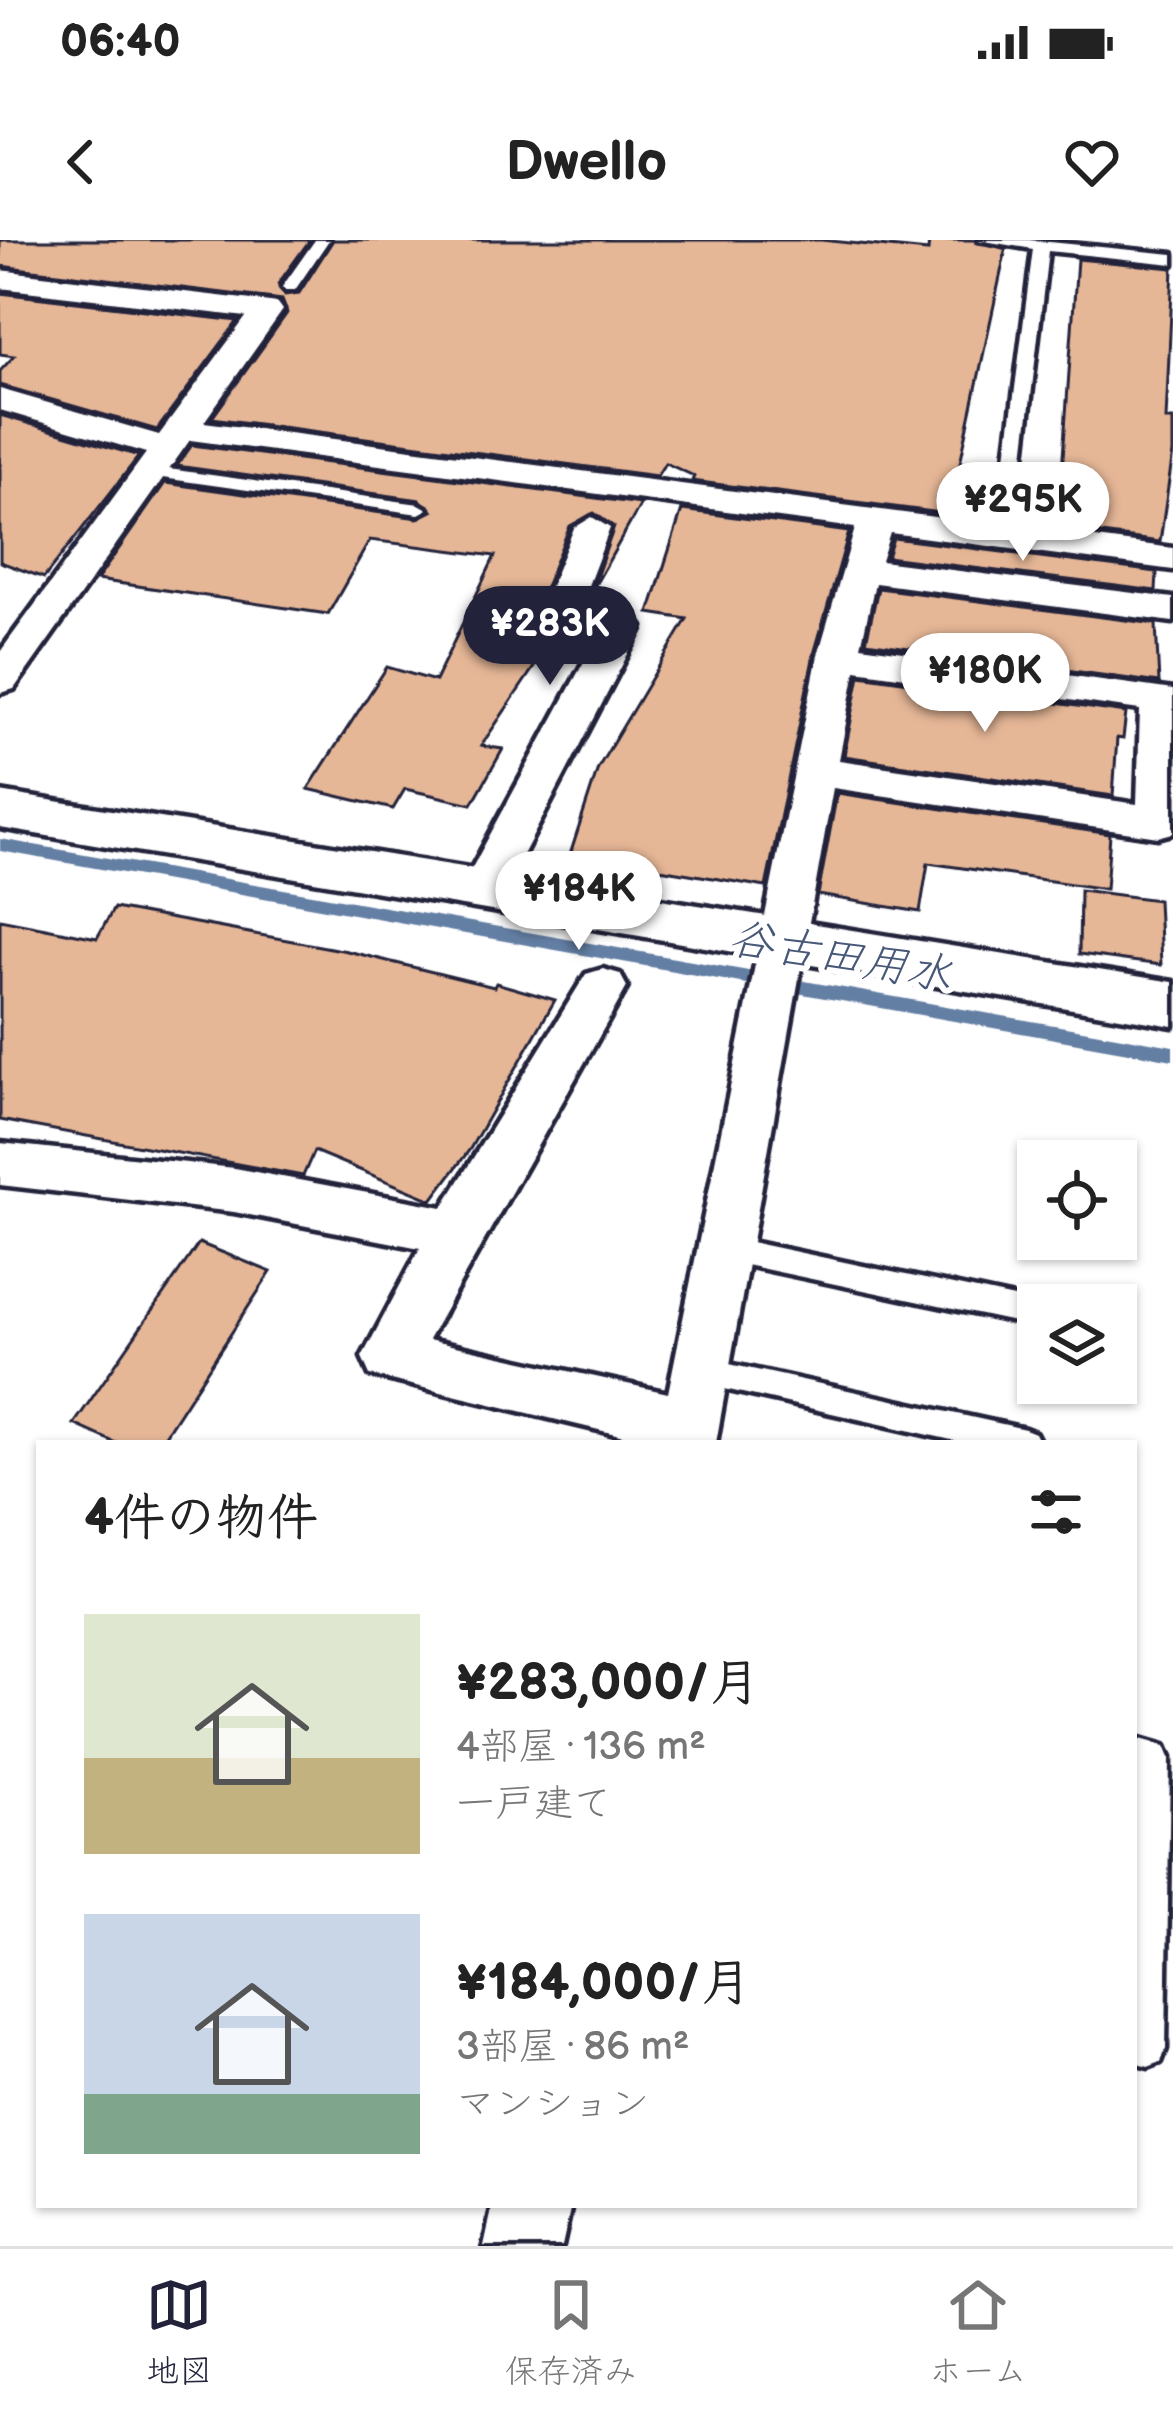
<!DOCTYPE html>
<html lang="ja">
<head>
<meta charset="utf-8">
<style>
  :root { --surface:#fff; --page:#f2f2f2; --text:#222; --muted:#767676; --line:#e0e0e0; --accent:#22223b }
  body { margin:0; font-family:"Balsamiq Sans","Klee One",sans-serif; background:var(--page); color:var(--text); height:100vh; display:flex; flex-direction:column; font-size:45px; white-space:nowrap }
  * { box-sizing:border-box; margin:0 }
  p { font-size:39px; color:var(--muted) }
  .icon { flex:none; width:66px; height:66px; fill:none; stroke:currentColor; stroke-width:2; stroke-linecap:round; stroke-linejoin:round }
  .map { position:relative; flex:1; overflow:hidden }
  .panel { position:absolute; left:36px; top:1200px; width:1101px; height:768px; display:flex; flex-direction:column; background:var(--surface); border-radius:0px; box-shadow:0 3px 9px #0004 }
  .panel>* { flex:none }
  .fabs { position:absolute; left:1017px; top:900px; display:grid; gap:24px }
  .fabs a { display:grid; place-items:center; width:120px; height:120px; border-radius:0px; background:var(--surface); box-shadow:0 3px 9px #0004; font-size:60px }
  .price { position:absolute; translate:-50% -102px; padding:0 27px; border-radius:42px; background:#fff; color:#222; font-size:39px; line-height:78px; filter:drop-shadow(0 3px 6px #0008) }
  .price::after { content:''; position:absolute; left:50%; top:72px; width:36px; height:27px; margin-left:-18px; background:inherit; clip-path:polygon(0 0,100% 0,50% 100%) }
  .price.on { background:var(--accent); color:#fff }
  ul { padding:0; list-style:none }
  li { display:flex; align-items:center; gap:36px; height:300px; padding:0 48px }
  li span { display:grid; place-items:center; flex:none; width:336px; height:240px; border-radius:0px; color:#555 }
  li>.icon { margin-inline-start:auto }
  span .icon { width:144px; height:144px; fill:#fffc; stroke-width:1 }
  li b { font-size:51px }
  h2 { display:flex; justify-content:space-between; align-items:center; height:144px; padding:0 48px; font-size:51px }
  .status { display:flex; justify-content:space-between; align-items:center; height:84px; padding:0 60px; background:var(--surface); direction:ltr }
  .status svg { height:33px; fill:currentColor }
  header { display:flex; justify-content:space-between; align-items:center; height:156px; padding:0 48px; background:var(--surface); font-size:54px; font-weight:800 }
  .tabs { display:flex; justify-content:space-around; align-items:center; height:168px; border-top:3px solid var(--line); background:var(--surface); font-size:33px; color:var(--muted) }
  .tabs a { display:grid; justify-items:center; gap:6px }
  .tabs .on { color:var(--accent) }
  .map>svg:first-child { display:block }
</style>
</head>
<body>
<div class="status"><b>06:40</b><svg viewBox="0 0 49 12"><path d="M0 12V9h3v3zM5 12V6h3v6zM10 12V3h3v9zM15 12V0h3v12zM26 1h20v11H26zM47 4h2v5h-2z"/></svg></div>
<header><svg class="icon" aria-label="back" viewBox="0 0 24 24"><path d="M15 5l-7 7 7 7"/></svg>Dwello<svg class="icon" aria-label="heart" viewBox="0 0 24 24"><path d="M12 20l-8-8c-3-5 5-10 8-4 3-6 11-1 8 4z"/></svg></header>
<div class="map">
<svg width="1173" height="2006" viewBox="0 0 1173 2006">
  <rect width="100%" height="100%" fill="#fff"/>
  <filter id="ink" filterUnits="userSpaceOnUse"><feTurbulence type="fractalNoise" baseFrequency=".00833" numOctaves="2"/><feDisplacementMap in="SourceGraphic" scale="24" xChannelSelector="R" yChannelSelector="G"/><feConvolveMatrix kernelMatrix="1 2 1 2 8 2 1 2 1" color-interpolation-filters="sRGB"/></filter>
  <g filter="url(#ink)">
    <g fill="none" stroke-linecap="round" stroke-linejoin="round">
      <polygon fill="#647fa4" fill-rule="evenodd" points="0,599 1173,806 1173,820 0,611"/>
    </g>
    <g fill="#e6b797" stroke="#22223b" stroke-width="3">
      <polygon points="0,0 310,0 278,44 285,55 299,53 333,0 821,0 928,11 929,0 974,0 1006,9 949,274 692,241 694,236 665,223 657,236 212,178 287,73 282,60 0,26"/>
      <polygon points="1077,19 1173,28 1166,180 1173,180 1173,213 1160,302 1058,288"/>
      <polygon points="0,53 238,81 157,190 0,145 0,131 14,116 0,114"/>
      <polygon points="0,175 139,216 44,338 0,322"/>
      <polygon points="192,205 641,264 590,354 614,287 594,273 570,286 540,359 547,373 565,381 481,506 503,509 472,564 405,549 393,569 308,549 387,427 435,441 495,316 370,300 328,374 97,340 165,243 418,278 432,271 420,260 177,226"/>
      <polygon points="682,270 849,292 814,414 766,647 642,626 640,631 568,621 598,528 687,379 649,373"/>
      <polygon points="893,298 1157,332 1156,351 887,317"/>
      <polygon points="878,348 1156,384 1159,443 866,402"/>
      <polygon points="860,435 1126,473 1123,499 1117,498 1113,556 844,516"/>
      <polygon points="837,553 1110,594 1106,649 928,623 920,672 818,655"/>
      <polygon points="1080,650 1158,660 1161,725 1079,714"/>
      <polygon points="114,668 347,711 494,747 496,743 555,760 470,909 432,960 314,911 303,936 0,880 0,679 97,698"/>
      <polygon points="199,1003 271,1032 160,1203 116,1203 74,1184"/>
    </g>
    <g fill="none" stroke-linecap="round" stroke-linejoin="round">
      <defs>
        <g id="service">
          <polygon points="315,0 329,0 295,50 285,50 282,47"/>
          <polygon points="978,0 1029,0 1173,14 1173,24 1048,11 1023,225 1014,230 1005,225 1033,9"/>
          <polygon points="147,226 419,264 428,269 419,274 141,235 138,231"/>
          <polygon points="727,997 1038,1063 1044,1065 1038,1065 1038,1087 727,1021 717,1017 713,1009 717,1001"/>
          <polygon points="702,1118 1025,1189 1035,1193 1040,1203 965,1203 702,1144 692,1140 688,1131 692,1122"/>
          <polygon points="1134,1497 1165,1506 1170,1518 1166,1809 1161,1822 1148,1827 1134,1823"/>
        </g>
        <g id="minor">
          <path d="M0 30 278 63 283 70 204 182 1173 308V330L890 293 881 321 1173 358V382L875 343 861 406 1173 450V593L1158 597 833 548 716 1203H653L370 1135 362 1117 420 1008 234 972 0 945V903L234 928 443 967 586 734 603 729 620 734 627 747 428 1100 668 1153 818 415 855 288 190 200 14 449 0 453V412L146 213 0 170V149L159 195 246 77 0 48ZM856 430 1140 470 1137 564 839 520Z"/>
          <polygon points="592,277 610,288 584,356 636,379 642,387 499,661 483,666 467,661 460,650 600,392 549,369 544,361 574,288"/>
          <polygon points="493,1965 571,1965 562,2006 484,2006"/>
        </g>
        <polygon id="tertiary" points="0,552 1173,742 1173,786 0,588"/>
      </defs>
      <use href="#service" stroke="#22223b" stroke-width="9"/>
      <use href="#minor" stroke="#22223b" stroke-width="9"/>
      <use href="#tertiary" stroke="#22223b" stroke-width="9"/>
      <use href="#service" fill="#fff" fill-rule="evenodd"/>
      <use href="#minor" fill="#fff" fill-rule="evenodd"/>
      <use href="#tertiary" fill="#fff" fill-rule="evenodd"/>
    </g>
  </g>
  <g text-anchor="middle" stroke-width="12" stroke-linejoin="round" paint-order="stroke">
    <g font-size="45" font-style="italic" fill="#485878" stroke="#fff">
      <text transform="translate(841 715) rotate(10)" y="16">谷古田用水</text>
    </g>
  </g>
</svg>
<div class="fabs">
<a><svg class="icon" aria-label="locate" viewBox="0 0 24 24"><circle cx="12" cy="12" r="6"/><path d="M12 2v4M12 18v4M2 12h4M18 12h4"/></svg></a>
<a><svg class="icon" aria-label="layers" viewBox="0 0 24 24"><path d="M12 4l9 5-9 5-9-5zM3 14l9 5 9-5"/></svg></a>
</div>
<b class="price" style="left:1023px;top:324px">¥295K</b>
<b class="price on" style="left:550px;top:448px">¥283K</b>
<b class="price" style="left:985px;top:495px">¥180K</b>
<b class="price" style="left:579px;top:713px">¥184K</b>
<section class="panel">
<h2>4件の物件<svg class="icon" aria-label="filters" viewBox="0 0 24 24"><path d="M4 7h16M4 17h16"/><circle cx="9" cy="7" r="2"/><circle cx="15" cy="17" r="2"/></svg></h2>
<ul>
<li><span style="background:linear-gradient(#dfe7d0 60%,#c2b280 0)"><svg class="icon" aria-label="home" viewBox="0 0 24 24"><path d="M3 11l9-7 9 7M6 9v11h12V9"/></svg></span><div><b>¥283,000/月</b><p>4部屋 · 136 m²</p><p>一戸建て</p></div></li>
<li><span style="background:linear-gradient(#c9d6e8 75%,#7fa58c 0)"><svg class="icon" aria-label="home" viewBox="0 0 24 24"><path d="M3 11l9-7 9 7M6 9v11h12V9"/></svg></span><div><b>¥184,000/月</b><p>3部屋 · 86 m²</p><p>マンション</p></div></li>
</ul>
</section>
</div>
<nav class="tabs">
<a class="on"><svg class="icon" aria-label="map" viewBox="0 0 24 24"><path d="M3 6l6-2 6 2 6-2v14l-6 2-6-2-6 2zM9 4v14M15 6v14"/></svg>地図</a>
<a><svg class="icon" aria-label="saved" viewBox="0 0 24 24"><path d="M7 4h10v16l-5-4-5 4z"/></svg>保存済み</a>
<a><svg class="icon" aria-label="home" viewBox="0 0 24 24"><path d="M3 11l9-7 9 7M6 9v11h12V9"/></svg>ホーム</a>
</nav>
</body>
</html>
